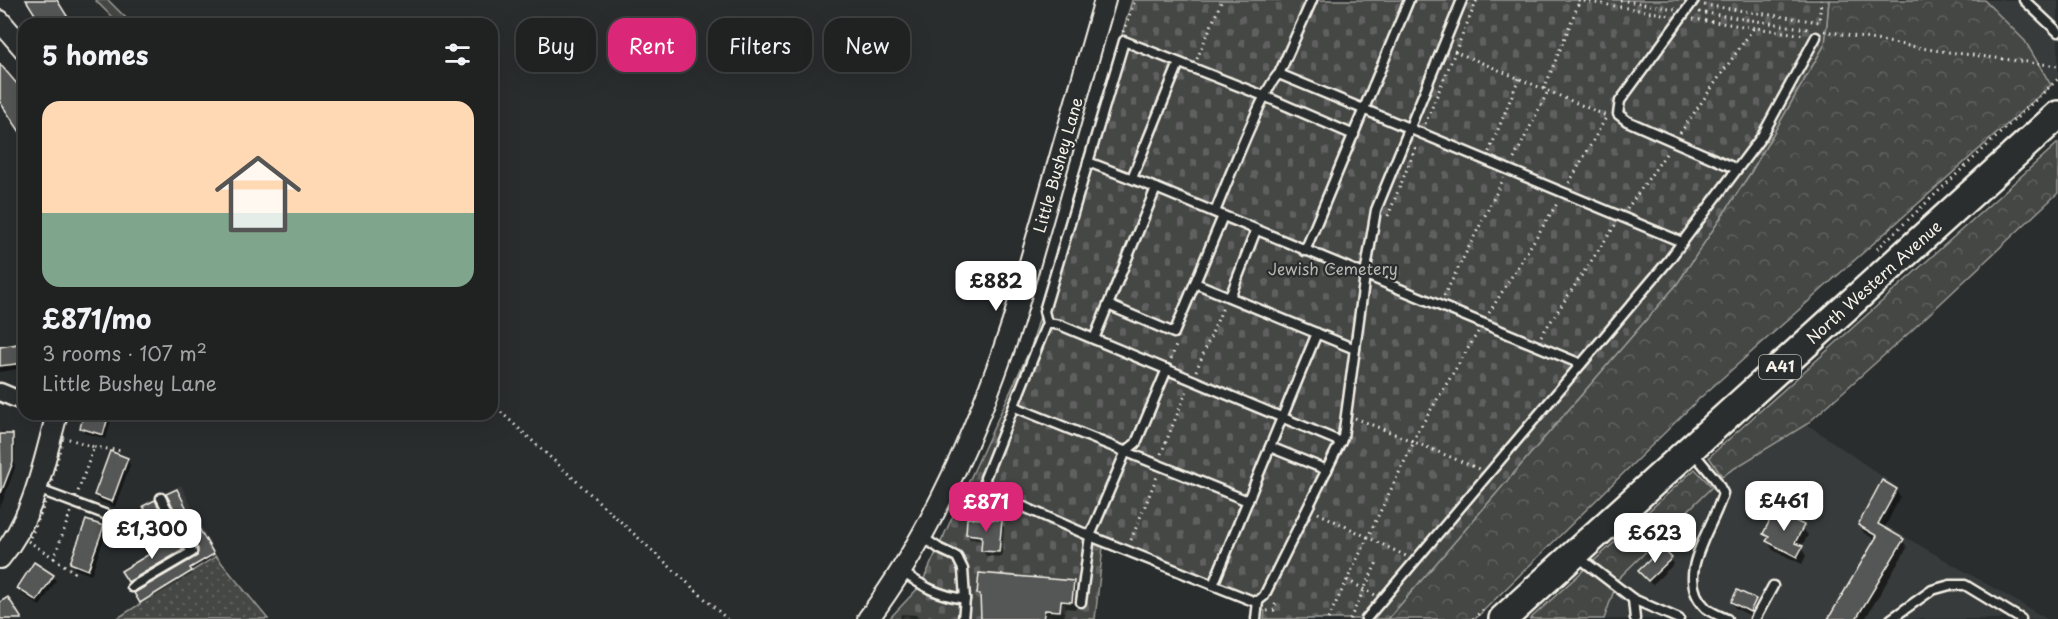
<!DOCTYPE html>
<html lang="en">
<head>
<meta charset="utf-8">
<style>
  :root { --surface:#202222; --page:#282a2a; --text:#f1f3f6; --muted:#a2a4a5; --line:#3d3f40; --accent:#db2777 }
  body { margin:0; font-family:"Playpen Sans",sans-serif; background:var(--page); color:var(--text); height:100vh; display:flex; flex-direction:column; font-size:22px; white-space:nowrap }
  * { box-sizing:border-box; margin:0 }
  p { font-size:20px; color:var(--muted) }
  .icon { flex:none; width:33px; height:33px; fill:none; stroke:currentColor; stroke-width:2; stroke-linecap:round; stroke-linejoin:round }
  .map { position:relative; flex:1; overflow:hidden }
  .side { position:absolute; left:18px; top:18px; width:480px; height:402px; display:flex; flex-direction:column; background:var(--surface); border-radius:18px; box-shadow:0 6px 24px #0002,0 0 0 2px var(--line) }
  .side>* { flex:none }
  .banner { position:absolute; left:516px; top:18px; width:570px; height:54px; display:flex; gap:12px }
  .price { position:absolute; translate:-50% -51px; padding:0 14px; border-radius:12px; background:#fff; color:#222; font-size:20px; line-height:39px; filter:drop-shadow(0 2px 3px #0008) }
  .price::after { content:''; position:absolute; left:50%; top:36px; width:18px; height:14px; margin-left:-9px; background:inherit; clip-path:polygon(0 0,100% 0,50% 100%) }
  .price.current { background:var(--accent); color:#fff }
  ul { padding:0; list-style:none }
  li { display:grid; align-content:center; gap:12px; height:318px; padding:0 24px }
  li+li { border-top:2px solid var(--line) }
  li span { display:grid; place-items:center; height:186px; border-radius:18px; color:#555 }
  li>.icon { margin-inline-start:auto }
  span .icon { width:108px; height:108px; fill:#fffc; stroke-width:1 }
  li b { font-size:26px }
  h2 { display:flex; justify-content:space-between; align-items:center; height:72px; padding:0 24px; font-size:26px }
  .tag { padding:0 21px; border-radius:18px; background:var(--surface); box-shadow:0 6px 24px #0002,0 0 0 2px var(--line); font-size:21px; line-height:54px }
  .tag.current { background:var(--accent); color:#fff }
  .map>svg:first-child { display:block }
</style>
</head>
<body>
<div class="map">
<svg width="2058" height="619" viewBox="0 0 2058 619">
  <defs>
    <pattern id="grass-dots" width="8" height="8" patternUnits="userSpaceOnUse" patternTransform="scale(1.5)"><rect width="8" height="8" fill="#444645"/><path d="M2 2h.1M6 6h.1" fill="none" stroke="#606160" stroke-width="1.8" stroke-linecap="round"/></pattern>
    <pattern id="forest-crowns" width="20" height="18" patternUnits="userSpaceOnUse" patternTransform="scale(1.5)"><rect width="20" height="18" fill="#444645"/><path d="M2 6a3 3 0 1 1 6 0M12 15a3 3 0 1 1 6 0" fill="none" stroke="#606160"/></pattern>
    <pattern id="cemetery-stones" width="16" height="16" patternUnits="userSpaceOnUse" patternTransform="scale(1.5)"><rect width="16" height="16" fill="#444645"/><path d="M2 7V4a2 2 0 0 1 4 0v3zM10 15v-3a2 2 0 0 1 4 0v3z" fill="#606160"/></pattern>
  </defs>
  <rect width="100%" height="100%" fill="#2a2d2e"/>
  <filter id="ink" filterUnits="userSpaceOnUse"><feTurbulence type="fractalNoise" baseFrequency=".0167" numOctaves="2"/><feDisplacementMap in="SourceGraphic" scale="12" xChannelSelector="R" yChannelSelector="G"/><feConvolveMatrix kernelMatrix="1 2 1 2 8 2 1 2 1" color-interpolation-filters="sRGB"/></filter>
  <g filter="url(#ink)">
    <g fill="#373a3a">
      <polygon points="1984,0 2058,0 2058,78 2051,85 2025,41"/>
      <polygon points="1807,424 1899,488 1883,524 2047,619 1604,619 1618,579 1722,476"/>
      <polygon points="181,485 216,556 140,605 119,571 162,545 141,505"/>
    </g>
    <polygon fill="url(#grass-dots)" stroke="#9c9c96" stroke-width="1.5" points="216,556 268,619 116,619"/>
    <g fill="url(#forest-crowns)" stroke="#9c9c96" stroke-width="1.5">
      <polygon points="97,0 108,0 132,24 119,24 96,1"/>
      <polygon points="1829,0 1984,0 2025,41 2051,85 1700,398 1475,619 1388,619 1677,284 1751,172 1825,44"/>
      <polygon points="2058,143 2058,193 1910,332 1807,424 1722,476 1709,457"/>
      <polygon points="1695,469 1712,487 1618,579 1604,619 1530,619"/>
    </g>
    <polygon fill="url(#cemetery-stones)" stroke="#9c9c96" stroke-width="1.5" points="1132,0 1829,0 1825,44 1751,172 1677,284 1388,619 1264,619 1265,611 1103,547 1095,619 889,619 921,585 1031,347"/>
    <g fill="#0007">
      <polygon points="27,0 55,0 68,21 74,17 79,24 42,24"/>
      <polygon points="24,338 24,368 0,372 0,348 18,346"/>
      <polygon points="86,414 113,414 106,439 85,433 82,428"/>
      <polygon points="1,430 6,435 12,435 15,441 15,468 0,508"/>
      <polygon points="127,459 130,465 115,507 99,501 96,495"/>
      <polygon points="1896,490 1900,497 1884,529 1903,540 1907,548 1865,619 1830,619 1876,540 1864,533 1859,525"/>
      <polygon points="154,502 165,522 156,527 145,507"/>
      <polygon points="1792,515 1808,535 1801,547 1806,556 1802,564 1773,550 1764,534"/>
      <polygon points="1001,522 1004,527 1002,557 986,556 983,550 984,540 970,539 967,534"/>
      <polygon points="103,527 106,533 91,575 75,569 72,563"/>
      <polygon points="196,527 214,557 190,571 192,574 142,604 136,593 199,556"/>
      <polygon points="175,540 183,553 130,584 123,572"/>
      <polygon points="1671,559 1674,564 1652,585 1640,571"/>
      <polygon points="53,576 56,581 40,606 22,594 19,588"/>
      <polygon points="1073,582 1078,591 1076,609 1065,608 1064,619 982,619 982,599 978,593"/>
      <polygon points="1755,601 1758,606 1753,617 1735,608 1732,602"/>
      <polygon points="901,614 917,615 919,619 900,619"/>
    </g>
    <g fill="#555756" stroke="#f4f1e8" stroke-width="1.5">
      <polygon points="26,0 57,0 72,24 41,24"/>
      <polygon points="0,64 24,92 24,138 0,102"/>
      <polygon points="24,343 24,363 0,366 0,347"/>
      <polygon points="84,414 109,414 103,435 80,428"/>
      <polygon points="0,434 13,434 13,462 1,493"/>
      <polygon points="110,451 128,458 112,502 94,495"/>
      <polygon points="1882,480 1897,489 1878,524 1904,539 1856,619 1828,619 1877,536 1858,525"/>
      <polygon points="177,489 187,509 177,514 166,494"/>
      <polygon points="155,500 165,520 154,526 143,506"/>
      <polygon points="1777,506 1793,514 1791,519 1804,525 1795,543 1803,546 1797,557 1766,541 1769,537 1763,534"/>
      <polygon points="967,518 1002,520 999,552 981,551 982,536 966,534"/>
      <polygon points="86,520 104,526 88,570 70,563"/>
      <polygon points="197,525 214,554 190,568 192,571 140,603 134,593 197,556 198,549 187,531"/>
      <polygon points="176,538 183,550 128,582 121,571"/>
      <polygon points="1662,548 1672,558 1648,581 1638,571"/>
      <polygon points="34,562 54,575 37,601 17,588"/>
      <polygon points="979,573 1074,581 1072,602 1061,601 1060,611 1045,610 1043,619 981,619 980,594 977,594"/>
      <polygon points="1737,590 1756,599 1750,612 1731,602"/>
      <polygon points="8,597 22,619 0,619 0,602"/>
    </g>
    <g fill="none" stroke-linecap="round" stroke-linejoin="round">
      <defs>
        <g id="service">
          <polyline points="1694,0 1620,101 1618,114 1627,121 1737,169"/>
          <polyline points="2024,0 2058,32"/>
          <polyline points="1279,74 1682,242"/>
          <polyline points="1354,135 1264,96 1124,41 1044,311 1047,323 985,478 986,486 990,492 1090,536 1253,601 1258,601 1264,596 1343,437 1365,275 1376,210 1462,0"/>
          <polyline points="1088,162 1156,188 1581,364"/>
          <polyline points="1132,178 1179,63"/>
          <path d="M1215 212C1224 190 1266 82 1279 74L1312 0"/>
          <polyline points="1305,251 1409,0"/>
          <polyline points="1195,283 1355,349"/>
          <polyline points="1230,297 1256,230"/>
          <polyline points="1108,305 1174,333 1223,216"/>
          <polyline points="1047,323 1060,325 1341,442"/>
          <polyline points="1094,339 1156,188"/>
          <polyline points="1015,407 1248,501"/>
          <polyline points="1270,447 1327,470"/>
          <path d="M1692 451 1716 480 1723 493C1714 528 1672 576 1706 608 1712 613 1720 616 1727 619"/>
          <polyline points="37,489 153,532 165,533 177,528 192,552 132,587"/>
          <polyline points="161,498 177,528"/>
          <polyline points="921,536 940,549 957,557 963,569 965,599 963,619"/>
          <polyline points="1577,556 1633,599 1679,619"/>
          <path d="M901 571C924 587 937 595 965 599"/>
          <polyline points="1213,585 1317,333"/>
          <polyline points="1633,599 1635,619"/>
          <polyline points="1081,602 1090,536 1126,451 1136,443 1167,369"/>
          <polyline points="1256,619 1258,601"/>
          <polyline points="1366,619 1669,260 1762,136 1816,37"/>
          <polyline points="1755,619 1773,586"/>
          <polyline points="1891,619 1932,590 1950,585 1965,585 2021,619"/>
        </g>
        <polyline id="minor" points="0,392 24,402"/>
        <g id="tertiary">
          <polyline points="0,21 24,49"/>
          <path d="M0 558C34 518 43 464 57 414"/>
          <path d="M868 619C933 532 979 425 1013 322L1105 0"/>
        </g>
        <polyline id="trunk" points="1503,619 2058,115"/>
      </defs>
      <use href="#service" stroke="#f4f1e8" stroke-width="13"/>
      <use href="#minor" stroke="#f4f1e8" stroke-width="21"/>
      <use href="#tertiary" stroke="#f4f1e8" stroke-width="24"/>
      <use href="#trunk" stroke="#f4f1e8" stroke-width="32"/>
      <g stroke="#f4f1e8" stroke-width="3" stroke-dasharray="1.5 4.5" stroke-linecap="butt">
        <polyline points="1578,0 1669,15"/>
        <polyline points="1620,0 1675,9"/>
        <polyline points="1704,5 1819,22 1821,0"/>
        <polyline points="1699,12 1808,29"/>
        <polyline points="1693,19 1805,35"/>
        <polyline points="1824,31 1933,50 2058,66"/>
        <polyline points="1123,32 1135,0"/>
        <polyline points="1454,51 1607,116"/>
        <polyline points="1197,59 1222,0"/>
        <polyline points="1544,89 1580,0"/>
        <polyline points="1425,124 1477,0"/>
        <polyline points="1680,133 1755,26"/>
        <polyline points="1489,152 1519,78"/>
        <polyline points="1514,159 1548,91"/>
        <polyline points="1569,183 1607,116"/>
        <polyline points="1627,209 1668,151"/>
        <polyline points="1388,216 1417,144"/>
        <polyline points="1877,249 2058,79"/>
        <polyline points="1444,296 1504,178"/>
        <polyline points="1489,313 1558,202"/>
        <polyline points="1478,332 1412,441 1479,469"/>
        <polyline points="1541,336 1616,224"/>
        <polyline points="1171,359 1177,343"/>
        <polyline points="1196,371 1224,305"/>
        <polyline points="492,404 727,619"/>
        <polyline points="1355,418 1412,441"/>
        <path d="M63 437 94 447 54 558 28 541C46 508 54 473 63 437Z"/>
        <polyline points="94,447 122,451"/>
        <polyline points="1161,454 1188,388"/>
        <polyline points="1318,513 1406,556"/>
        <polyline points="1131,540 1158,474"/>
        <polyline points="54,558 78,575"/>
        <polyline points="1347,580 1375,595"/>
        <polyline points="1267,611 1274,610 1276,601"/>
        <polyline points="1328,619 1414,442"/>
        <polyline points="1350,619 1377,562"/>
        <polyline points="1473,619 1483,610"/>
      </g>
      <use href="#service" stroke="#2a2d2e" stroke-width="8"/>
      <use href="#minor" stroke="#2a2d2e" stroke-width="16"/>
      <use href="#tertiary" stroke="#2a2d2e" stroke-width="20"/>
      <use href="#trunk" stroke="#2a2d2e" stroke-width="27"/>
    </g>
  </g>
  <g text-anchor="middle" stroke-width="4.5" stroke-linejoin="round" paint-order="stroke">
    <rect fill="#2a2d2e" stroke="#b7b6b0" stroke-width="1.5" x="1759" y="355" width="42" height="24" rx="4.5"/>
    <g font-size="15" font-weight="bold" fill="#f4f1e8">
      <text x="1780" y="372">A41</text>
    </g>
    <g font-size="16" fill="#f4f1e8" stroke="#2a2d2e">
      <text transform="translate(1058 165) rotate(-74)" y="6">Little Bushey Lane</text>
      <text transform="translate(1874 282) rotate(-42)" y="6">North Western Avenue</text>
    </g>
    <g font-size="16" fill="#b6b5af" stroke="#2a2d2e">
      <text x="1333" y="275">Jewish Cemetery</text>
    </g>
  </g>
</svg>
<b class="price" style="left:996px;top:312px">£882</b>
<b class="price" style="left:1784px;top:532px">£461</b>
<b class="price current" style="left:986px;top:533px">£871</b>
<b class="price" style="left:152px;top:560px">£1,300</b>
<b class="price" style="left:1655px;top:564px">£623</b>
<div class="banner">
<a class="tag">Buy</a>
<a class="tag current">Rent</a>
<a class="tag">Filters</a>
<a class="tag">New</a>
</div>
<section class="side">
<h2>5 homes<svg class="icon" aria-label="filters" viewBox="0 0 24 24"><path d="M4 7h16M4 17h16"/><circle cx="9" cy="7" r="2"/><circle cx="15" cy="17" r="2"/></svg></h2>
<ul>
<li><span style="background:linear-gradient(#ffd9b3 60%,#7fa58c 0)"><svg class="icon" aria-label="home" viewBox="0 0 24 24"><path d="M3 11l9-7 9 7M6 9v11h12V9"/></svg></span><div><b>£871/mo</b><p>3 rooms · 107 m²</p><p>Little Bushey Lane</p></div></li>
</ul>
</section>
</div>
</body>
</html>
